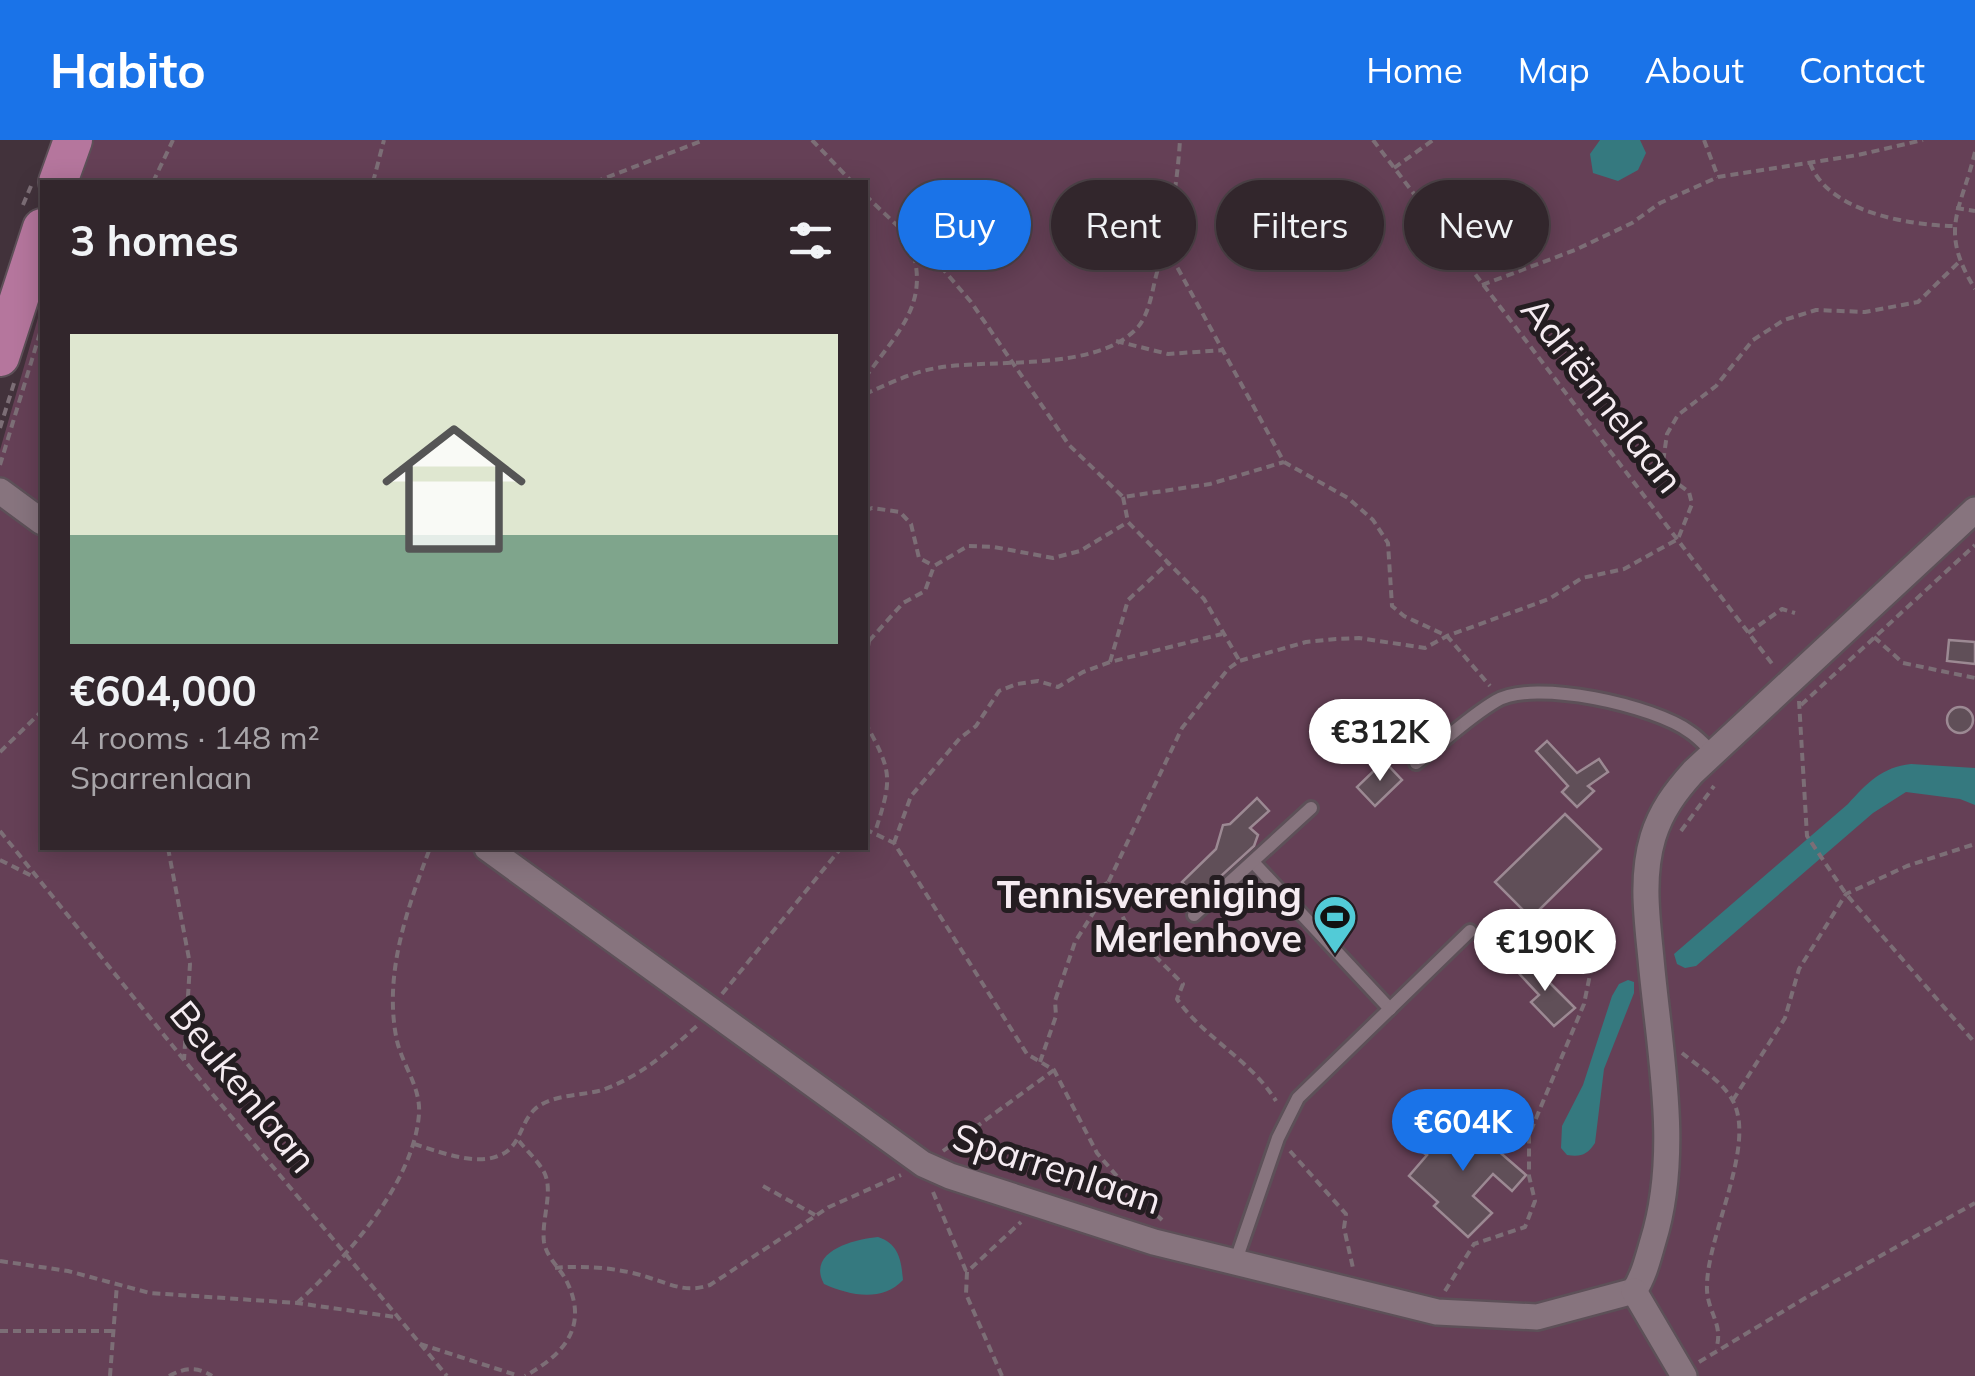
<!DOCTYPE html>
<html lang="en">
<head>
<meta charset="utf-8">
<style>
  :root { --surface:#32262c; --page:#3a2e34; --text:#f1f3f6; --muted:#a8a5a9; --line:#4d4348; --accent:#1a73e8 }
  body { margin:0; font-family:Mulish,sans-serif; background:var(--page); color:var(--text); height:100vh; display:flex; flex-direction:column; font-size:38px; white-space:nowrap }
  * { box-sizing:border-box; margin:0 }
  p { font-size:32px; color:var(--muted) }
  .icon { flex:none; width:55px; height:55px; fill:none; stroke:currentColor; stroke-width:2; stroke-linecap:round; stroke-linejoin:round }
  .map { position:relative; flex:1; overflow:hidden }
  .sheet { position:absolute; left:40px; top:40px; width:828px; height:670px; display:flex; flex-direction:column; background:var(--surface); border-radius:0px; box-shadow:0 5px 25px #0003,0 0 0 2px var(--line) }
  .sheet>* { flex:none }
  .banner { position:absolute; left:898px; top:40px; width:928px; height:90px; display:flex; gap:20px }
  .price { position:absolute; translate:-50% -85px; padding:0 22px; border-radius:35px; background:#fff; color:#222; font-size:32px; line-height:65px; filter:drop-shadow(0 2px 5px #0008) }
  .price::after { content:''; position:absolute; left:50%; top:60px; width:30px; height:22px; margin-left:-15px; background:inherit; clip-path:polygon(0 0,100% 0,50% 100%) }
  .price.on { background:var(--accent); color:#fff }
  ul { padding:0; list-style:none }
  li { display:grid; align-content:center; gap:20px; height:530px; padding:0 30px }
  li+li { border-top:2px solid var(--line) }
  li span { display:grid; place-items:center; height:310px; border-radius:0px; color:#555 }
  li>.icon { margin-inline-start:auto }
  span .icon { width:180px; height:180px; fill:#fffc; stroke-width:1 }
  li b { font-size:42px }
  h2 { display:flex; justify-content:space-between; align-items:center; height:120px; padding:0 30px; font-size:42px }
  .chip { padding:0 35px; border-radius:45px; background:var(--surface); box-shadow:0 5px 25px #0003,0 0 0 2px var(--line); font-size:35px; line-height:90px }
  .chip.on { background:var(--accent); color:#fff }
  header { display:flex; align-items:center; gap:60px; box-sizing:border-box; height:140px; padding:0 50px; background:var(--accent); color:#fff }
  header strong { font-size:48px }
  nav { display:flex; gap:55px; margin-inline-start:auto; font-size:35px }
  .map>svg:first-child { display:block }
</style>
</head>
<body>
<header>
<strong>Habito</strong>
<nav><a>Home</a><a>Map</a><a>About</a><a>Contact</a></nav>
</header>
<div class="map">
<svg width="1975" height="1236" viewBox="0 0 1975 1236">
  <rect width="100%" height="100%" fill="#42323b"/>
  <polygon fill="#654056" points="94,0 1975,0 1975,1236 0,1236 0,368 7,370 11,351 0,336 0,310 42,164 42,708 865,708 865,42 79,42"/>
  <g fill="#35797f">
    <polygon points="1600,0 1640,0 1646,13 1638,30 1618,41 1593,33 1590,14"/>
    <path d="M1911 624 1975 628V665L1960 659 1906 652 1873 673 1696 826 1685 828 1677 824 1674 814 1848 664C1867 643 1882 627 1911 624Z"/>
    <path d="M1628 840 1634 842V853L1604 929 1595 1003C1587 1015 1581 1017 1567 1015L1561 1008 1562 986 1583 945 1612 856 1619 844Z"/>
    <path d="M878 1097C899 1104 901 1120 903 1140 881 1163 849 1155 824 1144 806 1111 855 1099 878 1097Z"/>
  </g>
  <g fill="#604f58" stroke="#9c8993" stroke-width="2.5">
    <polygon points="1949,500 1975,502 1975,524 1947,521"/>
    <circle cx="1960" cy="580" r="13"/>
    <polygon points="1547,601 1577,633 1599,619 1608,632 1588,646 1594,651 1577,667 1562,652 1568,646 1536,611"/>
    <polygon points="1384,621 1402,640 1375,666 1357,647"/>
    <polygon points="1257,658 1269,671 1250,688 1258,695 1254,706 1197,758 1182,742 1216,709 1223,685 1230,684"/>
    <polygon points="1565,674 1601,709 1531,778 1495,742"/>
    <polygon points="1528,821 1575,868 1554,886 1531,862 1539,855 1513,827"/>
    <polygon points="1458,976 1526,1035 1512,1051 1493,1034 1473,1056 1492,1073 1468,1097 1434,1066 1438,1062 1409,1036 1427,1015 1422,1012"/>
  </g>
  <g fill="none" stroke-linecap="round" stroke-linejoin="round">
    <defs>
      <g id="lane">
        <path d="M1416 623C1442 603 1467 578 1496 561 1534 538 1655 566 1690 592 1698 597 1706 606 1713 613"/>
        <polyline points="1254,723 1390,869"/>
        <polyline points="1194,775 1311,668"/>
        <polyline points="1235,1123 1278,998 1298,958 1470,791"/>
      </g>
      <g id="street">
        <polyline points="0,351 42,382"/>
        <polyline points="487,708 923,1024 950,1036 1154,1102 1437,1172 1537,1177 1634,1151"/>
        <path d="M1634 1151C1644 1136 1648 1118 1653 1101 1681 1011 1659 910 1651 819 1647 778 1641 737 1653 697 1661 671 1675 652 1693 632L1975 370"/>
        <polyline points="1634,1151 1684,1236"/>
      </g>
      <g id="primary">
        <polyline points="58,42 73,0"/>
        <polyline points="0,217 42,88"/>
      </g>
    </defs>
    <use href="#lane" stroke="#5d5058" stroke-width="18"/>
    <use href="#street" stroke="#5d5058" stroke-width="30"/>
    <use href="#primary" stroke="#5d5058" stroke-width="42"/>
    <g stroke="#7c6e76" stroke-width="4" stroke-dasharray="8 5" stroke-linecap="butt">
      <polyline points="812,0 852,42"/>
      <polyline points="1373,0 1773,525"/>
      <polyline points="1704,0 1718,37"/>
      <path d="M1975 12C1961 71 1938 89 1975 149"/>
      <path d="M1810 23C1828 72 1908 85 1953 86"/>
      <polyline points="1394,28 1433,0"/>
      <polyline points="153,42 173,0"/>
      <polyline points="373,42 384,0"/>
      <polyline points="595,42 704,0"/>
      <polyline points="865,55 942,128 971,162 1069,305 1123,357 1210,344 1284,322"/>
      <polyline points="23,65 31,46"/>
      <polyline points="1956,68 1975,71"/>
      <polyline points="1165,105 1284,322 1348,358 1373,380 1388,403 1392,466 1404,476 1447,496 1490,546"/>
      <polyline points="1482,145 1575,110 1632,83 1660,63 1718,37 1858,15 1923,0"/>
      <polyline points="1116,201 1168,214 1224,210"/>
      <path d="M865 238C898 191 933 162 909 101"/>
      <path d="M865 254C888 244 912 232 937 228 991 218 1097 233 1138 187 1149 174 1152 152 1156 136 1169 89 1177 49 1180 0"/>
      <polyline points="0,288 15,240"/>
      <polyline points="0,325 40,193"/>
      <polyline points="1123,357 1128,382 1204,459 1239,520"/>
      <polyline points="865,371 872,368 900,372 911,384 919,418 934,426"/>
      <polyline points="865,485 869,501 865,524"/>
      <polyline points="1748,493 1782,469 1795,473"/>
      <polyline points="1874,497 1903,523 1975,538"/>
      <polyline points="869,501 903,463 925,451 934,426 968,406 994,407 1053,418 1080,411 1128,382"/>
      <polyline points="1110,522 1128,460 1168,423"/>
      <polyline points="1799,561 1807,696 1846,754 1975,903"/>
      <polyline points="1801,565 1975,405"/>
      <path d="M865 582C892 632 893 637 875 692"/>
      <polyline points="0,612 42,571"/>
      <polyline points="865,689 894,703 1027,914 1054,930 1097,1013 1121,1041 1162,1080"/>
      <polyline points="0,691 184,920 447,1236"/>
      <polyline points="1681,691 1714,646"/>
      <polyline points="894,703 911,656 960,598 976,586 999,551 1017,544 1038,541 1058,547 1083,532 1110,522 1222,494"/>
      <polyline points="168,708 190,824 184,920"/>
      <polyline points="0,720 34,737"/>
      <path d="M1105 742 1135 801 1154 815 1183 844 1177 859C1204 898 1251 920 1276 961"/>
      <polyline points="722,854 841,708"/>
      <path d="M1682 913C1698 926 1723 942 1733 961 1757 1007 1705 1098 1707 1150 1708 1173 1724 1185 1716 1209"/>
      <polyline points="1040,922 1056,876 1055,861 1075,802 1095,770 1182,588 1228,529 1239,521 1306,502 1336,499 1359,498 1425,508 1447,496 1549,459 1582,438 1624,429 1678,399 1692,364 1689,352 1666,335 1663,322 1667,294 1678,275 1716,246 1753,200 1784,180 1816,170 1865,172 1918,162 1961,120"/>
      <polyline points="1733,960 1785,878 1799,829 1846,754 1907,726 1975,704"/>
      <path d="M519 1001C527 1011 538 1021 544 1032 554 1051 541 1080 544 1102 547 1119 560 1127 567 1142 589 1187 563 1215 525 1236"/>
      <path d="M414 1004C438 1011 474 1026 498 1016 521 1008 519 984 535 969 552 954 582 956 602 950 640 937 669 911 698 885"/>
      <polyline points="943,1011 1054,930"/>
      <polyline points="1290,1011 1346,1074 1344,1088 1353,1128"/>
      <polyline points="763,1046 815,1075"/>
      <polyline points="933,1052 966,1131"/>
      <polyline points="0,1121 68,1131 150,1153 297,1163 395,1177"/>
      <path d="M555 1128C585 1125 621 1128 650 1138 673 1145 686 1153 710 1145L829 1067 901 1035"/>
      <polyline points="1445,1151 1474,1104 1525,1087 1535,1061 1529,1036 1529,995 1584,864 1596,805"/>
      <path d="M297 1163C346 1118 414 1043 419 974 421 948 403 926 397 901 383 835 407 769 430 708"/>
      <polyline points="0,1191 113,1191"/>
      <polyline points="420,1204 519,1236"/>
      <polyline points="1699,1222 1807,1157 1975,1063"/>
      <polyline points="110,1236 117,1144"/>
      <path d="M169 1236C184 1228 197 1226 212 1236"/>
      <polyline points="1002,1236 966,1154 967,1132 1021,1082"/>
    </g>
    <use href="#lane" stroke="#87747e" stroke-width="12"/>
    <use href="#street" stroke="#87747e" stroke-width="25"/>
    <use href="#primary" stroke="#b5769d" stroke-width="38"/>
  </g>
  <defs>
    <symbol id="stadium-pin" viewBox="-11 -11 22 30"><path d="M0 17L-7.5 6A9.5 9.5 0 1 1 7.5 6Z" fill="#52cbd7" stroke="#241d21"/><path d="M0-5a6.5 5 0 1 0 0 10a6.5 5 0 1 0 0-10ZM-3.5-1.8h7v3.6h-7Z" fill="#111"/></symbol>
  </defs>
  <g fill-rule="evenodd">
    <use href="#stadium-pin" x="1310" y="752" width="50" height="68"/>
  </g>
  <g text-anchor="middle" stroke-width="10" stroke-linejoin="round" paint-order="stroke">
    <g font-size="38" fill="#f5ebf1" stroke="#241d21">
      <text transform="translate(1602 255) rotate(52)" y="13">Adriënnelaan</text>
      <text transform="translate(243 947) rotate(51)" y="13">Beukenlaan</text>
      <text transform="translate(1057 1029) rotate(18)" y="13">Sparrenlaan</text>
    </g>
    <g font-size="38" font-weight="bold" fill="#f5ebf1" stroke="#241d21" text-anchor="end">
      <text x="1302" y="768">Tennisvereniging<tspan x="1302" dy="44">Merlenhove</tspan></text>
    </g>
  </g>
</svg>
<b class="price" style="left:1380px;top:644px">€312K</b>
<b class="price" style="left:1545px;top:854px">€190K</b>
<b class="price on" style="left:1463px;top:1034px">€604K</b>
<div class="banner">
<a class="chip on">Buy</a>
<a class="chip">Rent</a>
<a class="chip">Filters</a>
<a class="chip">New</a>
</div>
<section class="sheet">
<h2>3 homes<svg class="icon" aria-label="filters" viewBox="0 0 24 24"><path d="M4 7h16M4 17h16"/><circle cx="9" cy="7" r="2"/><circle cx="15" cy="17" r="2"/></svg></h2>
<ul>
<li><span style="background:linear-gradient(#dfe7d0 65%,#7fa58c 0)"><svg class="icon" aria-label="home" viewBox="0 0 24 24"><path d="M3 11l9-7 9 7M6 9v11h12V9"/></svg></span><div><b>€604,000</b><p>4 rooms · 148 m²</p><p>Sparrenlaan</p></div></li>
</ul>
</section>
</div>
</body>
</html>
